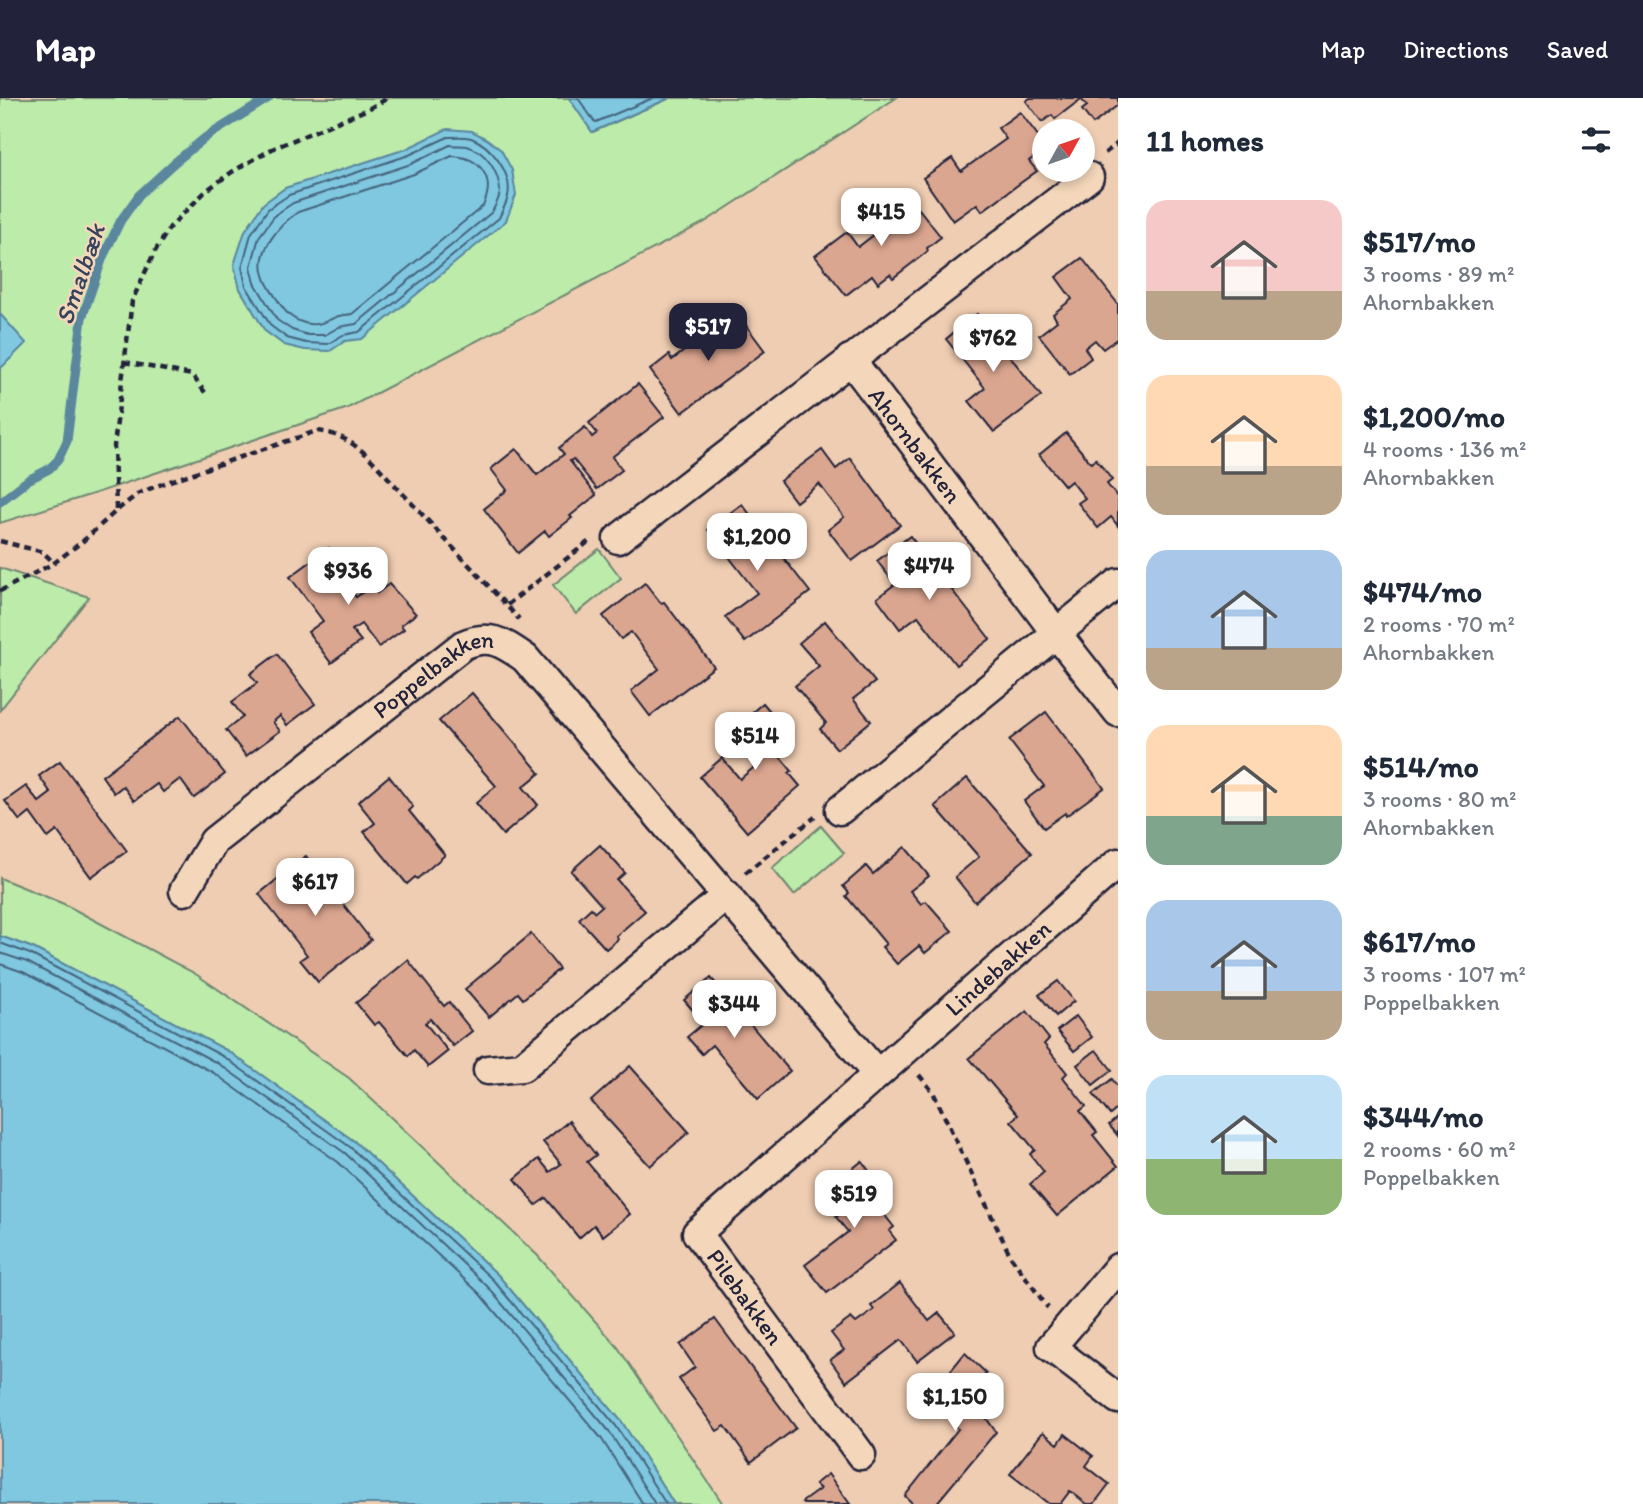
<!DOCTYPE html>
<html lang="en">
<head>
<meta charset="utf-8">
<style>
  :root { --surface:#fff; --page:#f2f2f3; --text:#1f2937; --muted:#747a83; --accent:#22223b }
  body { margin:0; font-family:Itim,sans-serif; background:var(--page); color:var(--text); height:100vh; display:flex; flex-direction:column; font-size:26px; white-space:nowrap }
  * { box-sizing:border-box; margin:0 }
  p { font-size:23px; color:var(--muted) }
  .icon { flex:none; width:38px; height:38px; fill:none; stroke:currentColor; stroke-width:2; stroke-linecap:round; stroke-linejoin:round }
  .map { position:relative; flex:1; overflow:hidden }
  .sheet { display:flex; flex-direction:column; background:var(--surface); width:525px }
  .sheet>* { flex:none }
  .needle { width:46px; rotate:50deg }
  .tools { position:absolute; left:1032px; top:21px; display:grid; gap:14px }
  .tools a { display:grid; place-items:center; width:63px; height:63px; border-radius:50%; background:var(--surface); box-shadow:0 4px 10px #0003; font-size:35px }
  .price { position:absolute; translate:-50% -60px; padding:0 16px; border-radius:14px; background:#fff; color:#222; font-size:23px; line-height:46px; filter:drop-shadow(0 2px 4px #0008) }
  .price::after { content:''; position:absolute; left:50%; top:42px; width:21px; height:16px; margin-left:-10px; background:inherit; clip-path:polygon(0 0,100% 0,50% 100%) }
  .price.on { background:var(--accent); color:#fff }
  ul { padding:0; list-style:none }
  li { display:flex; align-items:center; gap:21px; height:175px; padding:0 28px }
  li span { display:grid; place-items:center; flex:none; width:196px; height:140px; border-radius:21px; color:#555 }
  li>.icon { margin-inline-start:auto }
  span .icon { width:84px; height:84px; fill:#fffc; stroke-width:1 }
  li b { font-size:30px }
  h2 { display:flex; justify-content:space-between; align-items:center; height:84px; padding:0 28px; font-size:30px }
  header { display:flex; align-items:center; gap:42px; box-sizing:border-box; height:98px; padding:0 35px; background:var(--accent); color:#fff }
  header strong { font-size:33px }
  nav { display:flex; gap:38px; margin-inline-start:auto; font-size:24px }
  main { display:flex; flex:1; min-height:0 }
  .map>svg:first-child { display:block }
</style>
</head>
<body>
<header>
<strong>Map</strong>
<nav><a>Map</a><a>Directions</a><a>Saved</a></nav>
</header>
<main>
<div class="map">
<svg width="1118" height="1406" viewBox="0 0 1118 1406">
  <rect width="100%" height="100%" fill="#efcdb2"/>
  <filter id="ink" filterUnits="userSpaceOnUse"><feTurbulence type="fractalNoise" baseFrequency=".0143" numOctaves="2"/><feDisplacementMap in="SourceGraphic" scale="14" xChannelSelector="R" yChannelSelector="G"/><feConvolveMatrix kernelMatrix="1 2 1 2 8 2 1 2 1" color-interpolation-filters="sRGB"/></filter>
  <g filter="url(#ink)">
    <g fill="#bcebaa" stroke="#6f8672" stroke-width="2">
      <polygon points="0,0 569,0 593,34 670,0 896,0 705,124 348,310 96,395 0,425"/>
      <polygon points="599,451 621,480 576,516 553,487"/>
      <polygon points="0,470 89,499 0,612"/>
      <polygon points="821,728 844,755 794,797 772,770"/>
      <polygon points="0,780 64,806 194,875 349,980 537,1157 617,1248 723,1406 674,1406 622,1324 498,1177 354,1043 228,953 33,850 0,838"/>
    </g>
    <g fill="#7fc8e0" stroke="#5a869e" stroke-width="2">
      <polygon points="569,0 670,0 592,34"/>
      <polygon points="447,31 472,33 487,41 501,52 512,72 516,97 506,123 362,241 345,243 330,253 305,252 284,247 265,233 240,191 234,167 245,133 263,106 285,90 406,51"/>
      <polygon points="0,216 26,245 0,271"/>
      <polygon points="0,838 33,850 228,953 354,1043 498,1177 622,1324 674,1406 0,1406"/>
    </g>
    <g fill="none" stroke-linecap="round" stroke-linejoin="round">
      <g stroke="#47647d" stroke-width="2">
        <polyline points="578,0 594,23 596,24 653,0"/>
        <path d="M448 39C455 39 464 38 471 40 491 47 513 76 508 98 507 105 502 113 499 120L359 234 343 237 328 246 306 245 287 240 271 228 246 188 242 169 251 136 268 111 289 97 409 57Z"/>
        <path d="M450 47C455 48 462 47 467 48 486 53 499 74 500 93 500 100 495 108 492 114L356 226 339 229 325 237H308L292 232 277 222 255 185 251 169 259 139 275 117 293 105 411 66Z"/>
        <path d="M452 58C481 59 496 81 483 108L352 216C347 217 341 217 336 219 326 223 322 227 310 226 294 224 285 215 277 201 272 194 266 186 264 177 256 153 279 127 298 114L414 76Z"/>
        <polyline points="0,845 30,856 224,959 350,1049 493,1182 616,1328 666,1406"/>
        <polyline points="0,855 27,864 219,966 345,1055 487,1188 609,1333 655,1406"/>
        <polyline points="0,866 23,874 214,975 338,1064 479,1195 601,1340 643,1406"/>
      </g>
      <polyline stroke="#5a869e" stroke-width="9" points="0,404 28,382 49,371 58,362 67,343 82,220 103,159 121,122 139,97 174,65 206,39 269,0"/>
    </g>
    <g fill="#dba690" stroke="#22223b" stroke-width="2">
      <polygon points="1030,0 1118,0 1118,7 1093,26 1082,12 1087,8 1081,1 1055,21 1052,17 1042,24 1026,3"/>
      <polygon points="1020,14 1045,47 1045,51 1029,63 1037,73 982,113 977,106 953,123 923,80 952,60 961,73 1006,41 998,30"/>
      <polygon points="901,93 916,114 919,111 941,139 927,150 928,153 893,180 890,176 878,185 872,177 846,197 815,158 847,134 858,149 893,122 882,108"/>
      <polygon points="1082,160 1118,206 1118,240 1103,251 1095,242 1085,250 1091,260 1070,276 1039,237 1057,223 1053,216 1072,201 1056,179"/>
      <polygon points="736,214 765,253 682,315 650,272 669,257 672,262"/>
      <polygon points="977,216 1041,298 994,334 969,303 985,290 946,241"/>
      <polygon points="638,286 664,319 612,359 622,372 597,391 573,361 570,363 596,397 570,418 572,420 549,438 545,433 518,455 484,411 507,392 491,371 516,351 537,377 564,356 559,350 585,329 592,339 597,335 589,325"/>
      <polygon points="1066,335 1091,365 1096,361 1112,382 1107,386 1118,400 1118,428 1111,419 1098,430 1078,405 1085,400 1071,383 1065,388 1039,357"/>
      <polygon points="822,352 836,371 850,360 900,427 852,463 828,432 844,419 819,386 796,404 780,383"/>
      <polygon points="742,406 810,494 745,544 725,519 757,495 708,432"/>
      <polygon points="910,438 990,541 956,567 918,518 900,531 877,500 895,486 877,463"/>
      <polygon points="329,450 347,474 341,478 356,499 372,488 377,495 389,486 416,516 401,527 404,531 379,549 361,526 352,532 361,543 331,565 308,534 323,523 290,479"/>
      <polygon points="645,485 661,505 664,504 714,569 650,618 631,593 659,571 631,534 621,541 603,518"/>
      <polygon points="825,523 875,584 853,601 871,623 837,651 820,631 826,625 795,588 819,568 799,545"/>
      <polygon points="277,556 315,606 287,627 280,618 273,624 280,633 246,658 226,632 243,619 232,604 257,585 250,576"/>
      <polygon points="472,595 540,675 523,689 538,707 503,737 476,705 496,688 439,623"/>
      <polygon points="763,605 793,640 776,654 792,673 789,675 800,688 747,734 700,679 722,660 740,681 764,661 736,628"/>
      <polygon points="1046,614 1104,690 1066,718 1065,715 1044,730 1024,703 1044,688 1009,642"/>
      <polygon points="180,618 225,676 194,700 180,681 163,694 157,686 134,703 123,688 114,695 102,678"/>
      <polygon points="60,663 127,753 91,779 57,733 48,740 30,715 20,723 5,703 26,688 39,704 51,695 39,678"/>
      <polygon points="389,678 413,709 409,713 445,757 417,781 415,779 407,786 364,734 375,725 358,704"/>
      <polygon points="967,680 1032,755 975,804 955,779 979,759 935,708"/>
      <polygon points="600,747 625,775 617,782 645,813 616,838 618,841 606,851 579,821 591,810 595,814 602,808 571,773"/>
      <polygon points="905,749 929,778 910,793 921,806 926,803 952,833 925,855 919,848 897,866 882,849 886,846 846,798 849,795 843,788 866,768 873,776"/>
      <polygon points="306,758 371,842 318,884 300,862 307,857 259,796"/>
      <polygon points="531,836 559,871 523,901 518,895 489,919 465,891"/>
      <polygon points="408,862 444,908 449,904 472,933 453,948 430,921 425,925 448,953 428,969 414,952 408,958 379,924 374,927 356,905"/>
      <polygon points="711,880 790,973 758,1001 712,947 702,956 687,939 704,925 684,902"/>
      <polygon points="1058,883 1074,903 1056,918 1039,897"/>
      <polygon points="1027,913 1049,941 1044,946 1067,975 1063,979 1086,1008 1080,1013 1097,1034 1093,1037 1118,1068 1057,1118 1030,1086 1044,1074 1030,1056 1035,1052 1011,1023 1018,1017 969,960"/>
      <polygon points="1076,918 1092,939 1074,953 1057,933"/>
      <polygon points="1096,952 1112,972 1093,987 1077,967"/>
      <polygon points="630,968 689,1034 650,1068 591,1003"/>
      <polygon points="1112,981 1118,989 1118,1010 1110,1017 1093,996"/>
      <polygon points="1118,1019 1118,1038 1109,1027"/>
      <polygon points="569,1023 596,1057 587,1064 630,1116 603,1138 594,1127 579,1140 546,1100 536,1107 515,1081 539,1061 550,1074 561,1066 543,1044"/>
      <polygon points="862,1063 881,1090 876,1094 888,1111 883,1115 894,1129 889,1133 896,1142 827,1195 805,1167 848,1134 836,1119 841,1115 828,1098 849,1081 846,1076"/>
      <polygon points="900,1185 929,1223 939,1215 955,1234 917,1263 901,1242 846,1284 830,1262 844,1252 831,1235 851,1220 856,1225 874,1212 871,1208"/>
      <polygon points="715,1221 796,1330 751,1364 725,1328 717,1333 679,1281 695,1269 680,1247"/>
      <polygon points="965,1255 986,1275 969,1296 996,1334 936,1406 913,1406 905,1398 958,1331 933,1294"/>
      <polygon points="1043,1334 1058,1346 1065,1336 1093,1358 1086,1368 1109,1386 1094,1406 1087,1406 1070,1393 1060,1406 1049,1406 1010,1376"/>
      <polygon points="828,1376 850,1406 804,1406 802,1404 820,1391 815,1386"/>
    </g>
    <g fill="none" stroke-linecap="round" stroke-linejoin="round">
      <defs>
        <g id="minor">
          <path id="s1" d="M850 261 1056 535 1118 614"/>
          <polyline points="618,441 1089,79"/>
          <polyline points="840,712 1118,485"/>
          <path id="s2" d="M184 793 214 743 463 547C490 535 503 545 525 560L877 976"/>
          <polyline points="488,972 522,969 727,797"/>
          <polyline points="1118,1170 1051,1249 1118,1301"/>
          <path id="s3" d="M861 1357 697 1135 1118 765"/>
        </g>
      </defs>
      <use href="#minor" stroke="#22223b" stroke-width="33"/>
      <g stroke="#22223b" stroke-width="4.5" stroke-dasharray="7 5" stroke-linecap="butt">
        <polyline points="1105,55 1118,45"/>
        <polyline points="124,264 192,277 207,297"/>
        <polyline points="116,412 114,348 132,203 154,155 170,129 207,92 232,74 272,51 368,11 388,0"/>
        <polyline points="0,443 43,454 54,465"/>
        <path d="M0 493 54 465 83 443 116 413 139 395 167 384 317 333C340 336 350 343 368 358L519 521"/>
        <polyline points="507,507 592,441"/>
        <polyline points="745,775 815,719"/>
        <polyline points="919,977 933,994 1011,1159 1048,1210"/>
      </g>
      <use href="#minor" stroke="#f4d7ba" stroke-width="28"/>
    </g>
  </g>
  <g text-anchor="middle" stroke-width="5" stroke-linejoin="round" paint-order="stroke">
    <g font-size="24" fill="#22223b" stroke="#f4d7ba">
      <text dy="8" stroke="none"><textPath href="#s1" startOffset="108">Ahornbakken</textPath></text>
      <text dy="8" stroke="none"><textPath href="#s2" startOffset="336">Poppelbakken</textPath></text>
      <text dy="8" stroke="none"><textPath href="#s3" startOffset="677">Lindebakken</textPath></text>
      <text transform="translate(745 1199) rotate(54)" y="8">Pilebakken</text>
    </g>
    <g font-size="26" font-style="italic" fill="#35435c" stroke="#f4d7ba">
      <text transform="translate(80 176) rotate(-71)" y="9">Smalbæk</text>
    </g>
  </g>
</svg>
<div class="tools">
<a><svg class="needle" viewBox="-14 -14 28 28"><path d="M0-13l5 13h-10z" fill="#e53935"/><path d="M0 13l5-13h-10z" fill="#747a83"/></svg></a>
</div>
<b class="price" style="left:881px;top:150px">$415</b>
<b class="price on" style="left:708px;top:265px">$517</b>
<b class="price" style="left:993px;top:276px">$762</b>
<b class="price" style="left:757px;top:475px">$1,200</b>
<b class="price" style="left:929px;top:504px">$474</b>
<b class="price" style="left:348px;top:509px">$936</b>
<b class="price" style="left:755px;top:674px">$514</b>
<b class="price" style="left:315px;top:820px">$617</b>
<b class="price" style="left:734px;top:942px">$344</b>
<b class="price" style="left:854px;top:1132px">$519</b>
<b class="price" style="left:955px;top:1335px">$1,150</b>
</div>
<section class="sheet">
<h2>11 homes<svg class="icon" aria-label="filters" viewBox="0 0 24 24"><path d="M4 7h16M4 17h16"/><circle cx="9" cy="7" r="2"/><circle cx="15" cy="17" r="2"/></svg></h2>
<ul>
<li><span style="background:linear-gradient(#f6c9c9 65%,#b9a48a 0)"><svg class="icon" aria-label="home" viewBox="0 0 24 24"><path d="M3 11l9-7 9 7M6 9v11h12V9"/></svg></span><div><b>$517/mo</b><p>3 rooms · 89 m²</p><p>Ahornbakken</p></div></li>
<li><span style="background:linear-gradient(#ffd9b3 65%,#b9a48a 0)"><svg class="icon" aria-label="home" viewBox="0 0 24 24"><path d="M3 11l9-7 9 7M6 9v11h12V9"/></svg></span><div><b>$1,200/mo</b><p>4 rooms · 136 m²</p><p>Ahornbakken</p></div></li>
<li><span style="background:linear-gradient(#a9c7e8 70%,#b9a48a 0)"><svg class="icon" aria-label="home" viewBox="0 0 24 24"><path d="M3 11l9-7 9 7M6 9v11h12V9"/></svg></span><div><b>$474/mo</b><p>2 rooms · 70 m²</p><p>Ahornbakken</p></div></li>
<li><span style="background:linear-gradient(#ffd9b3 65%,#7fa58c 0)"><svg class="icon" aria-label="home" viewBox="0 0 24 24"><path d="M3 11l9-7 9 7M6 9v11h12V9"/></svg></span><div><b>$514/mo</b><p>3 rooms · 80 m²</p><p>Ahornbakken</p></div></li>
<li><span style="background:linear-gradient(#a9c7e8 65%,#b9a48a 0)"><svg class="icon" aria-label="home" viewBox="0 0 24 24"><path d="M3 11l9-7 9 7M6 9v11h12V9"/></svg></span><div><b>$617/mo</b><p>3 rooms · 107 m²</p><p>Poppelbakken</p></div></li>
<li><span style="background:linear-gradient(#bfe0f5 60%,#8fb573 0)"><svg class="icon" aria-label="home" viewBox="0 0 24 24"><path d="M3 11l9-7 9 7M6 9v11h12V9"/></svg></span><div><b>$344/mo</b><p>2 rooms · 60 m²</p><p>Poppelbakken</p></div></li>
</ul>
</section>
</main>
</body>
</html>
